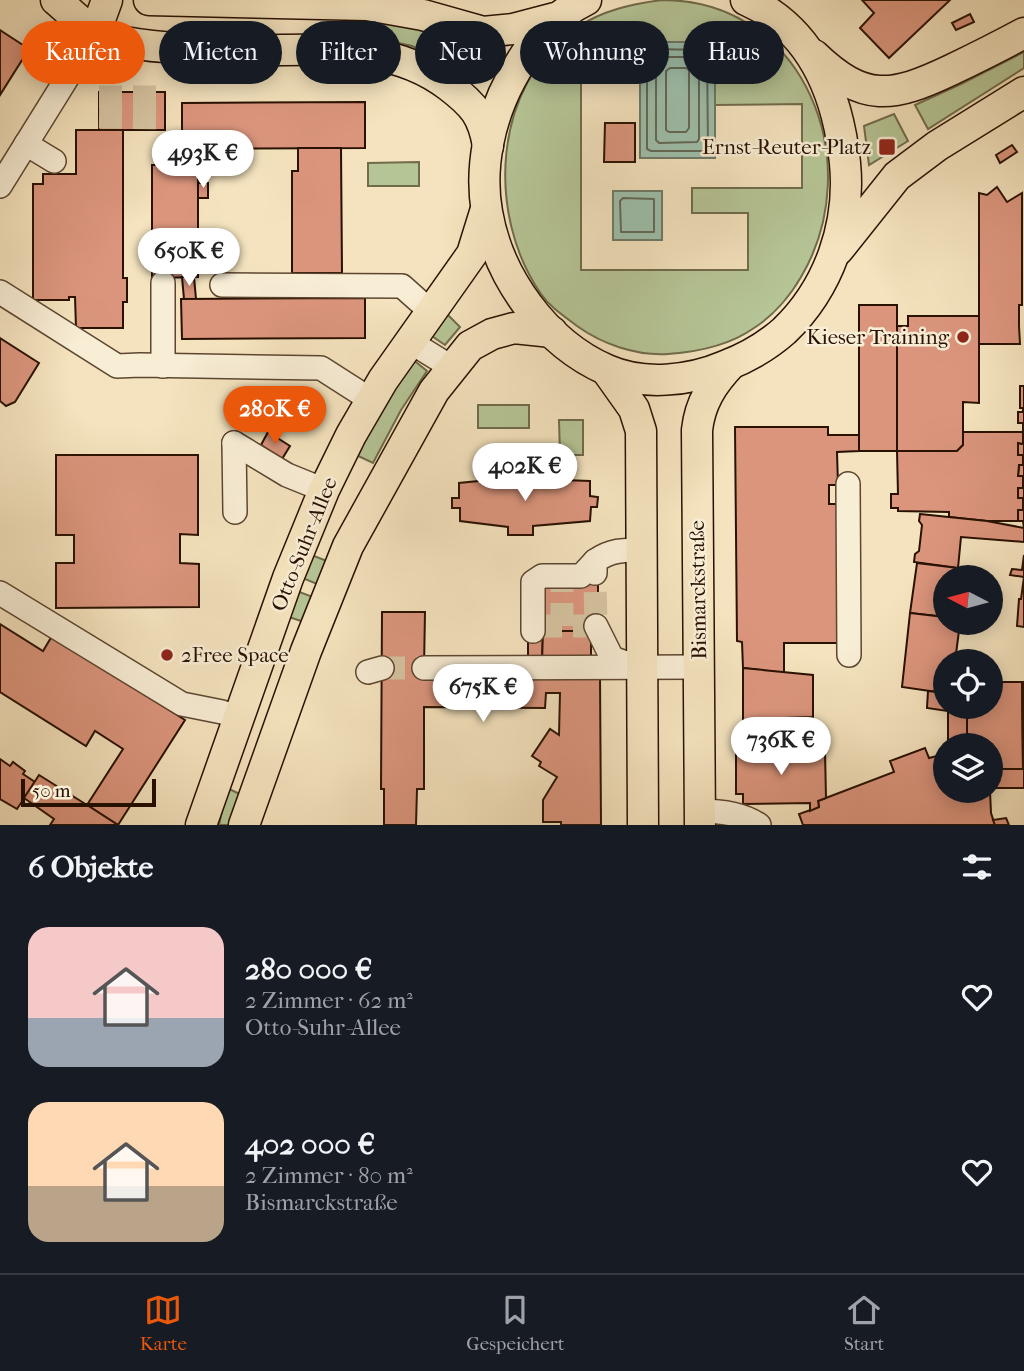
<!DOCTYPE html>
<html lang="de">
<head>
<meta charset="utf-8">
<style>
  :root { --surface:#171b24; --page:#20242c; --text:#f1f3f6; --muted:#9ea1a6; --line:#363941; --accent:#ea580c }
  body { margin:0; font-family:"IM FELL French Canon",serif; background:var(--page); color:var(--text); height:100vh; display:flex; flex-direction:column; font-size:26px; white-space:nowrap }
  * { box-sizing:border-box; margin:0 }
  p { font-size:23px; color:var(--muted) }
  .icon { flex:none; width:38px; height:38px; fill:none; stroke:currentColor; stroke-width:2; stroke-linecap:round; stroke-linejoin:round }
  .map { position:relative; height:825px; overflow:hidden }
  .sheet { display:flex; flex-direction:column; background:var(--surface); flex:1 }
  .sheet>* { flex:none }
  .banner { position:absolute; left:21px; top:21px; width:984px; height:63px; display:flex; gap:14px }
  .needle { width:46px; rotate:276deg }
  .buttons { position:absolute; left:933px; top:565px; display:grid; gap:14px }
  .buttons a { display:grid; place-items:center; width:70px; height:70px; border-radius:50%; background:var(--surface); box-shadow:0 4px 18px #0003; font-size:35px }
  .scale { position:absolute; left:21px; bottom:18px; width:135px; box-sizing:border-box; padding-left:7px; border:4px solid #291100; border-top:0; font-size:19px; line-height:24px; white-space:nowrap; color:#291100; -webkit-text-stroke:5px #f8edd5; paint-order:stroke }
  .price { position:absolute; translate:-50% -60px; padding:0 16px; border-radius:24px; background:#fff; color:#222; font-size:23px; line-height:46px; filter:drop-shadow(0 2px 4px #0008) }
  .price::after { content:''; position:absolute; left:50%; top:42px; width:21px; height:16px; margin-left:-10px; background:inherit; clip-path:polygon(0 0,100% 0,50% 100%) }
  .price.current { background:var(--accent); color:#fff }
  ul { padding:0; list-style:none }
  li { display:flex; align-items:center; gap:21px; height:175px; padding:0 28px }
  li span { display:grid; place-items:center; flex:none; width:196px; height:140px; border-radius:21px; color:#555 }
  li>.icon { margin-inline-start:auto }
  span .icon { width:84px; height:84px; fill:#fffc; stroke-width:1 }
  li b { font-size:30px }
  h2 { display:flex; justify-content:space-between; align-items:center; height:84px; padding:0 28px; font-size:30px }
  .tag { padding:0 24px; border-radius:32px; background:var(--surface); box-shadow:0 4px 18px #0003; font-size:24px; line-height:63px }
  .tag.current { background:var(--accent); color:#fff }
  .dock { display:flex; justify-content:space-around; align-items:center; height:98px; border-top:2px solid var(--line); background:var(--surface); font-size:19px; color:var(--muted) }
  .dock a { display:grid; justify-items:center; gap:4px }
  .dock .current { color:var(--accent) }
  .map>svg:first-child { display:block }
</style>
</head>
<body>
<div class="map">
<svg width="1024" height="825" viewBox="0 0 1024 825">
  <rect width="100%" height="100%" fill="#f4e3be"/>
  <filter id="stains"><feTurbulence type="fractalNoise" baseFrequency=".00286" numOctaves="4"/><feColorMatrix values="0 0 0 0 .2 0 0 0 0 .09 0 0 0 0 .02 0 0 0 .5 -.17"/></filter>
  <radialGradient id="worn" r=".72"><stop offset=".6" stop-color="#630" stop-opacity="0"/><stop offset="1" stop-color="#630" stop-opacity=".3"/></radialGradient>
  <g fill="#b6c596" stroke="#706b4b" stroke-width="2" fill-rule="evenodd">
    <path d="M662 0C806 0 868 164 801 277 790 296 773 316 754 328 730 345 697 352 668 354 636 356 602 344 577 326 564 316 550 307 541 294 486 215 492 85 576 28 603 10 632 4 662 0ZM714 42 715 105 802 104V188H692V213H748V270H581V49L640 48Z"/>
    <polygon points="380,21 414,27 453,40 448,63 412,46 375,38 377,22"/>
    <polygon points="1024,52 1024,68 928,129 915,105 961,84"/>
    <polygon points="894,114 908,141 869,165 864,126"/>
    <polygon points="419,162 419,186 368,186 368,163"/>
    <polygon points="446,313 460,327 445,345 429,334"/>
    <polygon points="411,358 427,371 401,410 373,463 354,454"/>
    <rect x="478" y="405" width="51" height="23"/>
    <polygon points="583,420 583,455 560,455 559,420"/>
    <polygon points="309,554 327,561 317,584 300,577"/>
    <polygon points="294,590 313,597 304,622 286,616"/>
    <polygon points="227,788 244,796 233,825 219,825"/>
  </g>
  <g fill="#9dbfac" stroke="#6f7967" stroke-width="2">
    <rect x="640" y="42" width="75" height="116"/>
    <rect x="613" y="191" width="49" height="49"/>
  </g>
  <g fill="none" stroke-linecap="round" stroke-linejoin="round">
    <g stroke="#636856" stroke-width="2">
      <polygon points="650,49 707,50 708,148 706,151 651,151 647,149 647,52"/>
      <polygon points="659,57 696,57 699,60 699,139 697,142 659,143 656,140 656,61"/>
      <polygon points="670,68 686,68 689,70 689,128 686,132 669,132 666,130 666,71"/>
      <polygon points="623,198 654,199 654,232 621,232 620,201"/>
    </g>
  </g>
  <g fill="#db957d" stroke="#291100" stroke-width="2">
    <polygon points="862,0 950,0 889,58 860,28 874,13"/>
    <polygon points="970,14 974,22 956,30 952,23"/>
    <polygon points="0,30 29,49 0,95"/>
    <rect x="99" y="92" width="66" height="38"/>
    <polygon points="365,102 365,148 182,149 182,103"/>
    <polygon points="605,123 635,123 635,162 604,162"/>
    <polygon points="76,130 123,130 123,278 127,278 127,302 123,302 123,328 76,328 75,297 69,297 69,300 33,300 33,184 43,184 43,174 76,174"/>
    <polygon points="1012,145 1017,152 1000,163 996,155"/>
    <polygon points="298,148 341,148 342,273 292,273 292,171 298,171"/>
    <polygon points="152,165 198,165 198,277 152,278"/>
    <rect x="198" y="183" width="10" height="15"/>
    <polygon points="997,187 1007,202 1022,193 1022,305 1019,305 1019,326 1020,344 979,344 979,193 987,195"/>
    <polygon points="182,277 194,277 196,299 184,299"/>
    <polygon points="365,298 365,338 182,339 181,299"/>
    <rect x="859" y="305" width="38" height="146"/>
    <polygon points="908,316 979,316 979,403 963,402 963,445 957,451 897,451 897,326 908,326"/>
    <polygon points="0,338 39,363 15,402 6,406 0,401"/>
    <rect x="1020" y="386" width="4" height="22"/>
    <polygon points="1023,408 1024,408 1024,528 1023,521 1018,521 1018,510 1023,510 1023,498 1018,498 1018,488 1023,488 1023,476 1018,476 1019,465 1023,465 1023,455 1018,455 1018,443 1023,444 1023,423 1018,423 1018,412 1023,412"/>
    <polygon points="735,427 828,427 828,435 859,435 859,451 837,452 838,485 829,485 829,504 838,504 839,643 784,643 784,673 743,668 742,642 737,641"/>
    <polygon points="268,432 290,446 282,459 261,445"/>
    <polygon points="963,432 1023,432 1023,444 1018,443 1018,455 1023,455 1023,465 1019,465 1018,476 1023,476 1023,488 1018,488 1018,498 1023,498 1023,510 1018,510 1018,521 987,521 949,517 949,512 898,511 898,508 891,508 891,494 898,494 897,451 957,451 963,445"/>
    <polygon points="56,455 198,455 198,535 180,534 180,563 199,564 199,607 56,608 56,563 74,563 74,535 56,535"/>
    <polygon points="503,456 538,456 538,467 529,467 529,478 513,478 513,467 503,467"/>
    <polygon points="509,478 590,481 590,496 598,497 597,507 591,507 590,521 533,526 533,535 508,535 508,527 460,521 460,508 452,508 452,498 459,498 459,483"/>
    <polygon points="920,514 987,521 1024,528 1024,542 961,537 958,568 914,562 915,554 919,551 922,525 919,521"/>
    <polygon points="1024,555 1024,577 1010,575 1012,569 1022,570"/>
    <polygon points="917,563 958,568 957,578 945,578 945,617 910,613"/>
    <polygon points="1024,577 1024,627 1017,626 1019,599 1021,599"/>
    <rect x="539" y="583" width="59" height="52"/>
    <polygon points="382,612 425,612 424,668 600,677 601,825 561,825 561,822 543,822 543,800 557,777 539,766 541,762 532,756 550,729 559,735 560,693 546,693 545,708 424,707 424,789 417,789 416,825 384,825 384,789 381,789"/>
    <polygon points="910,613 945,617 945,623 960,623 955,662 945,662 944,693 902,687"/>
    <polygon points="0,624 43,651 52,636 185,720 118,825 87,805 123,749 95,731 86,746 0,692"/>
    <polygon points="528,631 543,631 542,662 528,662"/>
    <polygon points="543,631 591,631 591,662 542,662"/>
    <polygon points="743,668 813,675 813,717 785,718 785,730 825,731 825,751 743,752"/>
    <polygon points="990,682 1022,682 1023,769 990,769 990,746 967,746 967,707 990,707"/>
    <polygon points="1022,682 1024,682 1024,769 1023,769"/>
    <polygon points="928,691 945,693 945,707 967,707 967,746 948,746 948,711 927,708"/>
    <polygon points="925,748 929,758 945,754 945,791 990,791 991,813 995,825 803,825 799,814 819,807 818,801 894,772 890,761"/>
    <polygon points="825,751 826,798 818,801 819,807 810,811 810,803 743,804 743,794 736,794 736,752"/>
    <polygon points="0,759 10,766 13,762 25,771 23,774 35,782 17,809 0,799"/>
    <polygon points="991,769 1024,769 1024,788 990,788"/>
    <polygon points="39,775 87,805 118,825 50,825 54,819 24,798"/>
    <polygon points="1006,818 1009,825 995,825 993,820"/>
  </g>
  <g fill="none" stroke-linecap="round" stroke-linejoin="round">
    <g stroke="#d6c4a2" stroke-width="23" stroke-dasharray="23 11" stroke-linecap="butt">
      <polyline points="99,97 165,97"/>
      <polyline points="99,117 165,118"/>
      <polyline points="539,626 596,626 595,583"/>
      <polyline points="562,626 562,583"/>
      <polyline points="382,668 424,668"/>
    </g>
    <defs>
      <g id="minor">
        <polyline points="26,144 54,161"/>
        <polyline points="0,186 95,33"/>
        <polyline points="222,285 402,286 430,311"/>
        <polyline points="0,292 117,366 140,365 321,368 371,400"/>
        <polyline points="409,341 451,367"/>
        <polyline points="163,366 163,283"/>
        <polyline points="234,443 287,475 324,490"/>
        <polyline points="234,443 235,512"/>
        <polyline points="848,484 849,655"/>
        <path d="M595 573V561C611 550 623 550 642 550"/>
        <polyline points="0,593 182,704 222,712 239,718"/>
        <polyline points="596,626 612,658 632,665"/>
        <polyline points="533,631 533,582 542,576 581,576 595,561"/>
        <polyline points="424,668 699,667"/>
        <polyline points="368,672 382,668"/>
        <path d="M700 811C719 811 743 814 759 825"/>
      </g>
      <g id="major">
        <path d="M56 0C73 14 90 34 112 39 150 49 199 49 239 50 311 52 388 39 449 86 474 105 483 116 488 146"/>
        <polyline points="149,0 367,5 423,15 483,32 513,29 555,18"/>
        <path d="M586 0C551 17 529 45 511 79 490 118 479 167 487 212 498 277 545 343 607 370 643 386 690 381 725 366 746 358 767 346 784 331 829 288 851 225 845 163 838 95 812 29 746 0"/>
        <polyline points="95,33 107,0"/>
        <path d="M814 55C864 103 892 98 951 70 976 58 1000 46 1024 33"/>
        <polyline points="838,250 897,176 937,146 1024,92"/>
        <polyline points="607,371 634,409 641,431 643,825"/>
        <polyline points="201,825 288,578 324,490 351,435 383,380 472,254 486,209"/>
        <polyline points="244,825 306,651 348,546 434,391 470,346 492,334 514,328 552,332"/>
        <path d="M700 825 697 430C700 403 712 384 731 364"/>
      </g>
    </defs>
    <use href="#minor" stroke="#5c4630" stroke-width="26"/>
    <use href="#major" stroke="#291100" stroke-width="33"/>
    <use href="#minor" stroke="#f8edd5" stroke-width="23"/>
    <use href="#major" stroke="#f4e3be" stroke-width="30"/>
  </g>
  <g fill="#8f2418" stroke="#f8edd5" stroke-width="2.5">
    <rect x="878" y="138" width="18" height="18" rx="3.5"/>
    <circle cx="963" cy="337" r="7"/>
    <circle cx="167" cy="655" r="7"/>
  </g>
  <g text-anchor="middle" stroke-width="5" stroke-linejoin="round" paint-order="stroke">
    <g font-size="21" fill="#291100" stroke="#f8edd5" text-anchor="end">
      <text x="871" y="154">Ernst-Reuter-Platz</text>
      <text x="949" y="344">Kieser Training</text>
      <text x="181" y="662" text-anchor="start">2Free Space</text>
    </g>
    <g font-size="21" fill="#291100" stroke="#f8edd5">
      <text transform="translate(304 544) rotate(-68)" y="7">Otto-Suhr-Allee</text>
      <text transform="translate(698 590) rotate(-91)" y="7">Bismarckstraße</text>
    </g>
  </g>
  <rect width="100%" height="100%" filter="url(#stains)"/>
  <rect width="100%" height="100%" fill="url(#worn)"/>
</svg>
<div class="buttons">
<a><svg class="needle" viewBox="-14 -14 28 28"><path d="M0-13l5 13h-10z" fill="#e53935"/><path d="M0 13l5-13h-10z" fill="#9ea1a6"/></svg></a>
<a><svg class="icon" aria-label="locate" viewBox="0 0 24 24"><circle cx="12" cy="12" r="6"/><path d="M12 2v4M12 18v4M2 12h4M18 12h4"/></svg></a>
<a><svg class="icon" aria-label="layers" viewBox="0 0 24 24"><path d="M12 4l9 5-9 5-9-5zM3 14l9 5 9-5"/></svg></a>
</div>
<div class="scale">50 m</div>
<b class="price" style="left:203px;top:190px">493K €</b>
<b class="price" style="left:189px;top:288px">650K €</b>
<b class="price current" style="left:275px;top:446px">280K €</b>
<b class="price" style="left:525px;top:503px">402K €</b>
<b class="price" style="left:483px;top:724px">675K €</b>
<b class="price" style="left:781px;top:777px">736K €</b>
<div class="banner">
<a class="tag current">Kaufen</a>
<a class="tag">Mieten</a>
<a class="tag">Filter</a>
<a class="tag">Neu</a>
<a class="tag">Wohnung</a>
<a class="tag">Haus</a>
</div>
</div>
<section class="sheet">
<h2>6 Objekte<svg class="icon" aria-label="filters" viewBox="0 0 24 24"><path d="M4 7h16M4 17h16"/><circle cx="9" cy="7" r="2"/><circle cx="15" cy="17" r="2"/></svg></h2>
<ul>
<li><span style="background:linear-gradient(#f6c9c9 65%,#9aa5b1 0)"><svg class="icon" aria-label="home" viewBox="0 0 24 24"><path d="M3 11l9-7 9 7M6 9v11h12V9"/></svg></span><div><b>280 000 €</b><p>2 Zimmer · 62 m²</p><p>Otto-Suhr-Allee</p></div><svg class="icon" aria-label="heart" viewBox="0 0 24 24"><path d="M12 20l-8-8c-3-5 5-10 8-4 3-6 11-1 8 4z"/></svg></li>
<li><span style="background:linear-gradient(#ffd9b3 60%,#b9a48a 0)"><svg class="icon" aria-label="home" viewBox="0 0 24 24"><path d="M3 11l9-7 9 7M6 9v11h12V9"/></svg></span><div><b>402 000 €</b><p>2 Zimmer · 80 m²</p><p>Bismarckstraße</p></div><svg class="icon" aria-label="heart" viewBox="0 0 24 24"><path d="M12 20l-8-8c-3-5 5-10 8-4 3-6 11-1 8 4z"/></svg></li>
</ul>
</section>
<nav class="dock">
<a class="current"><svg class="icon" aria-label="map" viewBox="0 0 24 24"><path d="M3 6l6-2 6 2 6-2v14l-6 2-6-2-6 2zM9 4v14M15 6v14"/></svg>Karte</a>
<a><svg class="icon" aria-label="saved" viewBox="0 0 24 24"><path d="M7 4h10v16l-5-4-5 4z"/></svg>Gespeichert</a>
<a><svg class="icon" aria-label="home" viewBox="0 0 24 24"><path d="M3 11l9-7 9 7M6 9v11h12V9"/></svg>Start</a>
</nav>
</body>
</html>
